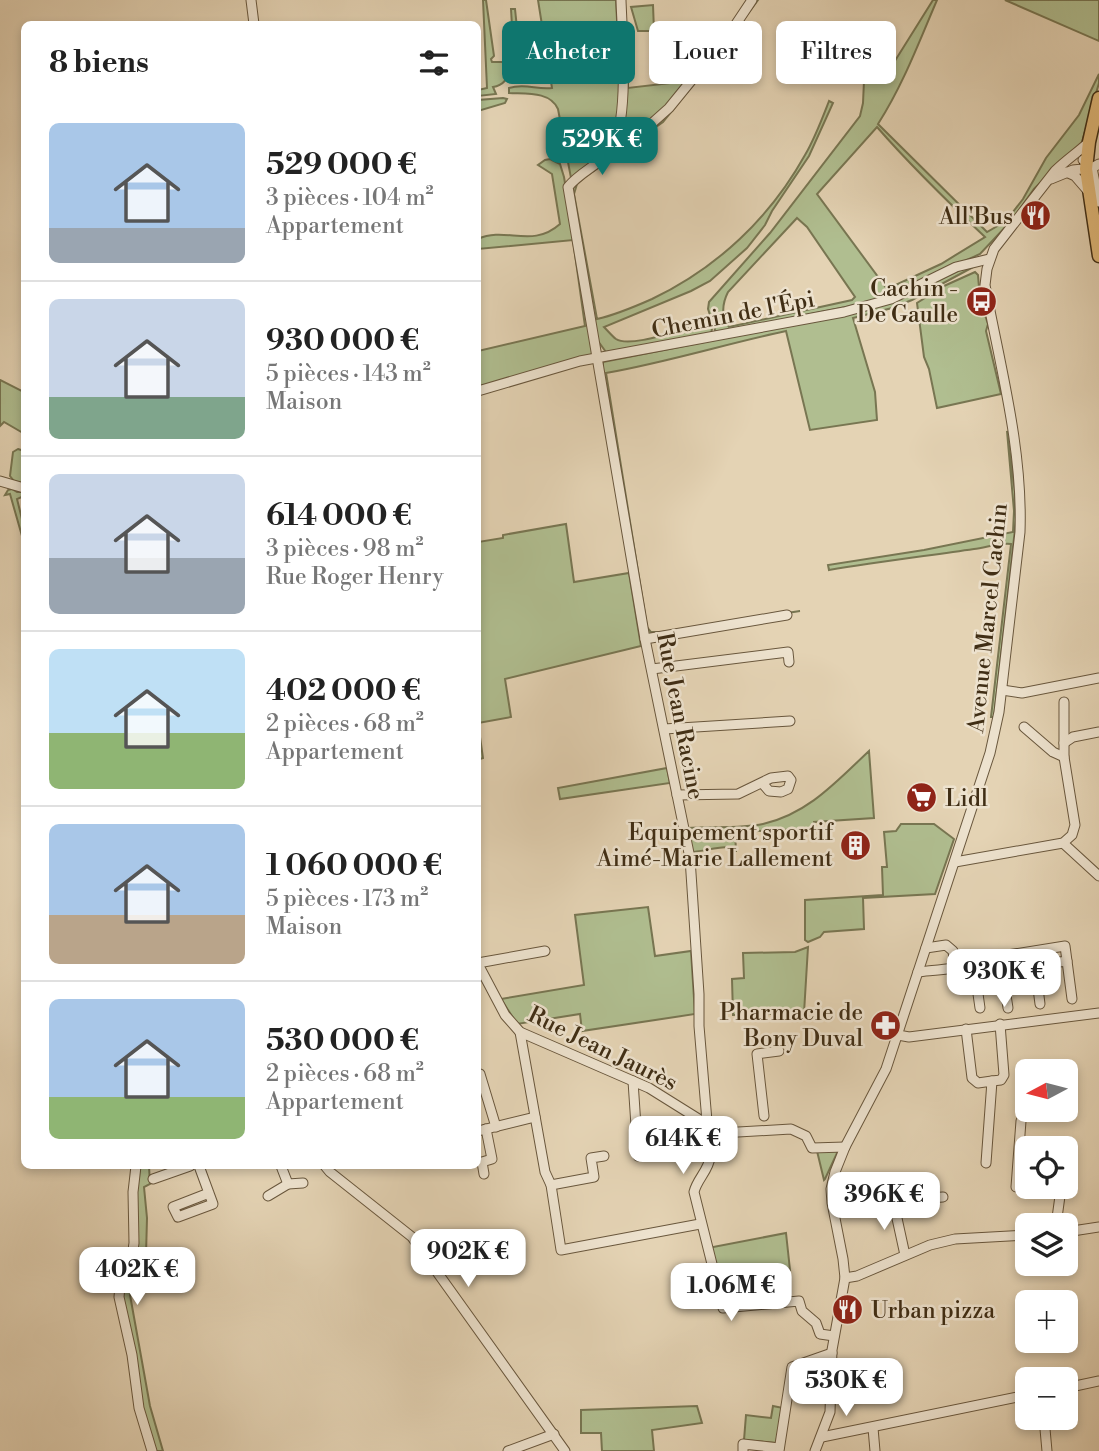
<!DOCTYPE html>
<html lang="fr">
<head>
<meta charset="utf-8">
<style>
  :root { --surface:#fff; --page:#f6f6f6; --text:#222; --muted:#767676; --line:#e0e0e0; --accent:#0f766e }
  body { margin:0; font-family:"Libre Bodoni",serif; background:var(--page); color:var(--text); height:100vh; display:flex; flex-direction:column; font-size:26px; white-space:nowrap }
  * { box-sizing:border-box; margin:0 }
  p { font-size:23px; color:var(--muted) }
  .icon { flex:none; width:38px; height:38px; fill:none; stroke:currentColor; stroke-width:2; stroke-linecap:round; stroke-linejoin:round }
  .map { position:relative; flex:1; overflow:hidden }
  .side { position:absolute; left:21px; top:21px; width:460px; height:1148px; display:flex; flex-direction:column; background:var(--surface); border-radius:10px; box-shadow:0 4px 10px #0003 }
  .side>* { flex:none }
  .guide { position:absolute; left:502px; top:21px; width:492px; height:63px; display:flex; gap:14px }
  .needle { width:46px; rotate:263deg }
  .fabs { position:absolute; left:1015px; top:1059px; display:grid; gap:14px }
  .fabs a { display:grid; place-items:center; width:63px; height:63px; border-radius:10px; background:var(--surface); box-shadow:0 4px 10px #0003; font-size:35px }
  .price { position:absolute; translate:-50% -60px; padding:0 16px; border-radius:14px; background:#fff; color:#222; font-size:23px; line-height:46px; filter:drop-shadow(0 2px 4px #0008) }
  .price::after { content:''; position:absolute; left:50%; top:42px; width:21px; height:16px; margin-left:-10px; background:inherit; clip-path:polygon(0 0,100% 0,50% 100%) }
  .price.selected { background:var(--accent); color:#fff }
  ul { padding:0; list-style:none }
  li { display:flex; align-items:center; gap:21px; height:175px; padding:0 28px }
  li+li { border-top:2px solid var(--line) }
  li span { display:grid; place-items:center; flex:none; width:196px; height:140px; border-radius:10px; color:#555 }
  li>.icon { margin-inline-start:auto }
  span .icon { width:84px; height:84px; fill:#fffc; stroke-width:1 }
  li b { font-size:30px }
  h2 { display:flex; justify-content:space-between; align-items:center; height:84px; padding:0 28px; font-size:30px }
  .tag { padding:0 24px; border-radius:10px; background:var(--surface); box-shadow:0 4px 10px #0003; font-size:24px; line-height:63px }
  .tag.selected { background:var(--accent); color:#fff }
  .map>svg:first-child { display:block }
</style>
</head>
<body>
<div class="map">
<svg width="1099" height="1451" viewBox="0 0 1099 1451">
  <rect width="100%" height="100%" fill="#e4d3b4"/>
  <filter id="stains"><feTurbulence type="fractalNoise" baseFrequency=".00286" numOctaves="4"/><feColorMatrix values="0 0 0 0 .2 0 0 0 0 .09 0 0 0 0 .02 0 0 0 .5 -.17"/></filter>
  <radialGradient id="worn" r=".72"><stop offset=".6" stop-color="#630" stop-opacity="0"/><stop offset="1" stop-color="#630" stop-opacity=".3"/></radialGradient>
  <g fill="#b0be90" stroke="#787652" stroke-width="2" fill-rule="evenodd">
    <path d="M483 0H486L494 56 491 59 492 62H502L508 67C509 79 504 85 493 87L496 94 478 96V90L487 88Z"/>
    <path d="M538 0H616C617 37 628 117 609 147 601 161 583 169 571 178L558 109C550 91 526 94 509 93V88C525 83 537 90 552 88Z"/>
    <path d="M754 0H758L719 53 663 122 585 177 577 184 574 194 597 319C615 315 634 307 652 299 717 268 770 218 805 155 815 138 822 119 829 101L833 103 809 156 772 211 765 225 747 248 710 281 691 291 604 327C608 331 612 336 616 339 631 349 686 327 705 324L712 329 711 334 606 352 598 341 571 190 574 182 607 157 647 132Z"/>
    <path d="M933 0H937C919 42 903 85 878 124L987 232 1006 221 1023 199 1046 158 1079 115 1099 74V83L1082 142 1034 189 1012 220 980 254 876 301 716 333 708 309 709 302 770 233 860 116 863 103 864 81 869 69 888 72ZM877 127C911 166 948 202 985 237L941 264 887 289 817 194ZM797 218 807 227 855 297 852 300 729 327C721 316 722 304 728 292Z"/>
    <polygon points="1005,0 1099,0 1099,41"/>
    <polygon points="653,5 654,31 638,31 631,7"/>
    <polygon points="511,9 515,9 522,76 517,79 515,78"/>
    <polygon points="688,81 654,120 622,140 620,137 628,82 628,88"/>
    <polygon points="503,98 507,99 505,103 478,111 478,100"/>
    <path d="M550 159 560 164 564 177 593 353 588 357 478 388V351L585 326 573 240 478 249V239C506 226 532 249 560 224L552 174 538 165 545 160Z"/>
    <path d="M968 266H975L912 300 892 308 853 318 875 392 877 420 810 430 786 331C725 344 668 362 606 373L647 627 651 632H662L800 611 648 635 603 374V362L790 325 893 302Z"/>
    <polygon points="975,272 978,275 980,300 988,324 986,331 1001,394 937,408 929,369 924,357 917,303 944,286"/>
    <polygon points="0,380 24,392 24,442 23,433 4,422 0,426"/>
    <path d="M1007 431 1015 492 1016 520 994 717H991L1011 544C1001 542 985 548 974 549 926 556 878 562 829 570L828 565 924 550 1013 532 1014 511Z"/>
    <polygon points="18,449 24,451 24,484 14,481 10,476 13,452"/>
    <polygon points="12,489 17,492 24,492 24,496 17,499 24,527 24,543 10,494 5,495 8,490"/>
    <polygon points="566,524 574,582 629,573 641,646 505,679 511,717 478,723 483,758 480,759 478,753 478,542 503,538 503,535"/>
    <path d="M869 751 874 818 814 822V827L806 829 735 832 736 851H730L729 847C715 847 705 851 692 852L687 828C712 826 739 829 763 824 808 814 837 781 869 751Z"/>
    <polygon points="667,768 670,783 560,799 558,788"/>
    <polygon points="901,824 934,824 954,839 935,894 863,898 864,929 824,932 820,937 808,942 805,940 805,900 883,895 882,867 887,867 884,832 896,831"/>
    <polygon points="648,907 655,956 691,951 695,1014 582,1031 580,1014 517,1024 501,999 584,985 575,915"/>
    <polygon points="808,947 804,1013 733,1015 732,979 744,978 743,953 795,952"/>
    <polygon points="817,1151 838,1151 825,1179 824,1180"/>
    <polygon points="138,1166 149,1166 150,1184 144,1187 147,1218 146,1255 130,1295 150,1406 163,1451 155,1451 145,1422 121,1294 131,1266"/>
    <polygon points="786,1233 790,1270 785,1268 720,1282 708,1248"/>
    <polygon points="697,1406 702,1423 652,1430 654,1451 602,1451 601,1433 581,1433 581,1410"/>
    <polygon points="773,1406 783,1408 776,1443 744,1440 746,1415 771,1418"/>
  </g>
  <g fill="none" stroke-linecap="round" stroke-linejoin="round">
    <defs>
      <g id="minor">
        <polyline points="251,0 254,24"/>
        <path d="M621 0C622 33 630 126 610 151 599 165 580 172 568 187L645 639 690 858 699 994V1026L710 1157C709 1170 697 1179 694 1192L723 1308 799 1301 802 1311 816 1323 820 1334 834 1336"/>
        <polyline points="611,150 641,133 669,108 730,33 752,0"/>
        <polyline points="1083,160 1092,168 1099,202"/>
        <polyline points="1066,172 1075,176 1088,191"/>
        <polyline points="1051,179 1073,170 1092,168 1099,164"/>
        <polyline points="478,391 580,361 844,312 891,299 956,267 989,259"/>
        <polyline points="0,481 24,488"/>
        <polyline points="645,639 787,615"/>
        <polyline points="652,669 788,652 789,662"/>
        <polyline points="1002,690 1022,693 1099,678"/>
        <polyline points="1024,727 1053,752 1064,757"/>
        <polyline points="664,729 790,721"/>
        <polyline points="1064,743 1073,737 1099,732"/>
        <polyline points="677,795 738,794 771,778 788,776 791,780 788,789 781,792 769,791 763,784"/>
        <polyline points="1063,843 1099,876"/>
        <polyline points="955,862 1063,843 1072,835 1075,825 1064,757 1064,702"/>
        <polyline points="926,948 946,945 953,951 955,966"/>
        <polyline points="1067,961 1072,999"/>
        <polyline points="478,963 545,951"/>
        <polyline points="478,964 505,1015 520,1032 649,1088 721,1133 791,1129 806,1136 812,1148 845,1147"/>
        <polyline points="1035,965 1040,1004"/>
        <polyline points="1002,970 1008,1008"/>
        <path d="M918 972C933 970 966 969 976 960L1065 946 1067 961 975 973 972 964"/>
        <polyline points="975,973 980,1008"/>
        <polyline points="966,1029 972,1078 978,1083 992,1081 986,1163"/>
        <polyline points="520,1032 545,1172 551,1185 561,1250 700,1224"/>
        <polyline points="898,1035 909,1037 1099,1013"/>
        <polyline points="478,1075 480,1074 496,1127"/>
        <polyline points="633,1081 638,1156"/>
        <polyline points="992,1081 1001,1080 1004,1075 1000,1024"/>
        <polyline points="764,1116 757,1054 779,1051"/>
        <polyline points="1021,1121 1016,1187 1055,1191 1060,1196 1056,1225"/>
        <polyline points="478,1131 535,1117"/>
        <polyline points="136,1166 133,1192 134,1243 132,1257 120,1286 119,1297 132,1355 139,1408 152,1451"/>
        <polyline points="199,1166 213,1204 178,1217 173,1207 209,1193"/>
        <polyline points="281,1166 288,1184"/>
        <polyline points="325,1166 330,1172 412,1237 565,1451"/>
        <polyline points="484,1174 482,1162 492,1159 486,1129"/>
        <polyline points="153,1179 190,1166"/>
        <polyline points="551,1185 594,1177 591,1158 604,1156"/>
        <polyline points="268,1196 288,1184 303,1183"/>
        <polyline points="838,1200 886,1201 943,1197"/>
        <polyline points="893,1200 905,1255"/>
        <polyline points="1066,1232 1099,1227"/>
        <polyline points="845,1278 857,1276 930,1245 955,1239 1027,1235"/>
        <polyline points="1066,1388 1099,1381"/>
        <polyline points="1044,1418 1047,1451"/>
        <polyline points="873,1428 875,1451"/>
        <polyline points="822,1437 1027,1395"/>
        <polyline points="508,1451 554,1434"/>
        <polyline points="743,1451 743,1444 779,1448"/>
        <polyline points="779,1451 792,1367 832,1353"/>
        <path d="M815 1451 830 1412 832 1350 845 1278 843 1259 832 1203 831 1189 835 1172 845 1147 886 1069 990 753 999 712 1020 532C1023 449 1000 366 985 285L987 269 994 249 1055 171C1066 160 1077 153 1089 142"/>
      </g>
      <polyline id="major" points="1099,98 1089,142 1086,169 1099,256"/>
    </defs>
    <use href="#minor" stroke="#69573d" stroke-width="11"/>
    <use href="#major" stroke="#402e15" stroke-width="15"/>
    <use href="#minor" stroke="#ede2ce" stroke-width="9"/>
    <use href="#major" stroke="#e2ba7a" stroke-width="12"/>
  </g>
  <defs>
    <symbol id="restaurant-disc" viewBox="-11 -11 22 22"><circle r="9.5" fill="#8f2418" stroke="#ede2ce"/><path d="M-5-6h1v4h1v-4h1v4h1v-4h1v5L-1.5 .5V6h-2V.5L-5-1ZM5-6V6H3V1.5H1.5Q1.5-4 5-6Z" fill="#fff"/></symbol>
    <symbol id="bus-disc" viewBox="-11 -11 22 22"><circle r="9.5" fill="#8f2418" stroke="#ede2ce"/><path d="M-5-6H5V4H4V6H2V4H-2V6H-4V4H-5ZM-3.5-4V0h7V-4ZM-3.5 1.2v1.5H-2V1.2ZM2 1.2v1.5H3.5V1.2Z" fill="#fff"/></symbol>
    <symbol id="supermarket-disc" viewBox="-11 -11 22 22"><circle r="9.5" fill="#8f2418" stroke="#ede2ce"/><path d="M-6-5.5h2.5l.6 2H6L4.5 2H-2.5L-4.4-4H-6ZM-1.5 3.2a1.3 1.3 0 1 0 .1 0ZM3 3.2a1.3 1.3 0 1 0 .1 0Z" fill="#fff"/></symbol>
    <symbol id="building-disc" viewBox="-11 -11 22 22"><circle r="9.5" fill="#8f2418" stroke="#ede2ce"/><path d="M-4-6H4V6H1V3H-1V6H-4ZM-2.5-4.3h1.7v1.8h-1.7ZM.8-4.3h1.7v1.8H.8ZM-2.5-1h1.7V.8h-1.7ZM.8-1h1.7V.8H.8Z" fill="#fff"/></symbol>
    <symbol id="pharmacy-disc" viewBox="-11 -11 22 22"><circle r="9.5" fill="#8f2418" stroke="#ede2ce"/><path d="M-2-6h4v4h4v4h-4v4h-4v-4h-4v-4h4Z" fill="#fff"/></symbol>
  </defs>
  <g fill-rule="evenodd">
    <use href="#restaurant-disc" x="1018" y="198" width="35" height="35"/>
    <use href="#bus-disc" x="964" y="284" width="35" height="35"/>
    <use href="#supermarket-disc" x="904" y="780" width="35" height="35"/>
    <use href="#building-disc" x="838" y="828" width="35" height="35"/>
    <use href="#pharmacy-disc" x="868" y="1008" width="35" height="35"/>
    <use href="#restaurant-disc" x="830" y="1292" width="35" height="35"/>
  </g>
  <g text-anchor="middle" stroke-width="5" stroke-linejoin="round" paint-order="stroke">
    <g font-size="23" fill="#402e15" stroke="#ede2ce" text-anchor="end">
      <text x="1013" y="224">All'Bus</text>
      <text x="958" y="296">Cachin -<tspan x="958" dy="26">De Gaulle</tspan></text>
      <text x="945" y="806" text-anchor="start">Lidl</text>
      <text x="833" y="840">Equipement sportif<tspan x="833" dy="26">Aimé-Marie Lallement</tspan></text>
      <text x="863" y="1020">Pharmacie de<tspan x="863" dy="26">Bony Duval</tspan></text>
      <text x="871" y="1318" text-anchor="start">Urban pizza</text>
    </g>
    <g font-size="23" fill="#402e15" stroke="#ede2ce">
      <text transform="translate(733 314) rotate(-11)" y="8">Chemin de l'Épi</text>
      <text transform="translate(987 618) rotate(-84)" y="8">Avenue Marcel Cachin</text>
      <text transform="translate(681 716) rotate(79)" y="8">Rue Jean Racine</text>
      <text transform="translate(603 1048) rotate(26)" y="8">Rue Jean Jaurès</text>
    </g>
  </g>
  <rect width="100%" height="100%" filter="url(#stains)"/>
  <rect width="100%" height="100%" fill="url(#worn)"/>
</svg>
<div class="fabs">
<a><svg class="needle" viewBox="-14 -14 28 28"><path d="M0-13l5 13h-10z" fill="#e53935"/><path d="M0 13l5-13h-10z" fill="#767676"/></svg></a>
<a><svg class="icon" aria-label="locate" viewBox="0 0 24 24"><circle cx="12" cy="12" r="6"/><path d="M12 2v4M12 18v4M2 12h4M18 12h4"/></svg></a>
<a><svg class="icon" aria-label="layers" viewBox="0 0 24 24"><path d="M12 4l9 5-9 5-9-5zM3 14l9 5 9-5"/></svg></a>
<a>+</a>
<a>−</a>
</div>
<b class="price selected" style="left:602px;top:177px">529K €</b>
<b class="price" style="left:1004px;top:1009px">930K €</b>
<b class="price" style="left:683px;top:1176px">614K €</b>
<b class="price" style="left:884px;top:1232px">396K €</b>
<b class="price" style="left:468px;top:1289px">902K €</b>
<b class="price" style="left:137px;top:1307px">402K €</b>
<b class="price" style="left:731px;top:1323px">1.06M €</b>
<b class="price" style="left:846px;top:1418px">530K €</b>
<div class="guide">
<a class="tag selected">Acheter</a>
<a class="tag">Louer</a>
<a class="tag">Filtres</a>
</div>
<section class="side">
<h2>8 biens<svg class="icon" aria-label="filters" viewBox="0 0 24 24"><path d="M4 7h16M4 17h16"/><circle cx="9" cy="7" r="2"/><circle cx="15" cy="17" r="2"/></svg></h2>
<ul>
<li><span style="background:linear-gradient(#a9c7e8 75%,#9aa5b1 0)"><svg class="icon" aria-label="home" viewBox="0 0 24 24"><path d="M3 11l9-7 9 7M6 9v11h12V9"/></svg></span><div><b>529 000 €</b><p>3 pièces · 104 m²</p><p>Appartement</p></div></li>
<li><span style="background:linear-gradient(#c9d6e8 70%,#7fa58c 0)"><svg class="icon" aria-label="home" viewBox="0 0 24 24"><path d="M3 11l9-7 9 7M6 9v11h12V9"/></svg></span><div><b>930 000 €</b><p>5 pièces · 143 m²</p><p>Maison</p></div></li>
<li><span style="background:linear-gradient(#c9d6e8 60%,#9aa5b1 0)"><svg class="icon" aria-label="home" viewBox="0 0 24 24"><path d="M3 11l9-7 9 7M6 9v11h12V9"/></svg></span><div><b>614 000 €</b><p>3 pièces · 98 m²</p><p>Rue Roger Henry</p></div></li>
<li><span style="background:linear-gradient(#bfe0f5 60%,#8fb573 0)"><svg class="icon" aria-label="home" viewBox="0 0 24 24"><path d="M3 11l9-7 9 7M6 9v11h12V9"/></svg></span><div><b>402 000 €</b><p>2 pièces · 68 m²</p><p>Appartement</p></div></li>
<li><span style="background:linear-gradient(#a9c7e8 65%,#b9a48a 0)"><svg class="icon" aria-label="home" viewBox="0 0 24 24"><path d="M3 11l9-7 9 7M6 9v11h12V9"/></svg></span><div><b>1 060 000 €</b><p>5 pièces · 173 m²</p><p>Maison</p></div></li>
<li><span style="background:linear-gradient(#a9c7e8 70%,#8fb573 0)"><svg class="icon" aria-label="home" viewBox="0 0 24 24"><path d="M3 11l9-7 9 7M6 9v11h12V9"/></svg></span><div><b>530 000 €</b><p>2 pièces · 68 m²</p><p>Appartement</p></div></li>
</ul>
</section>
</div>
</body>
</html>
